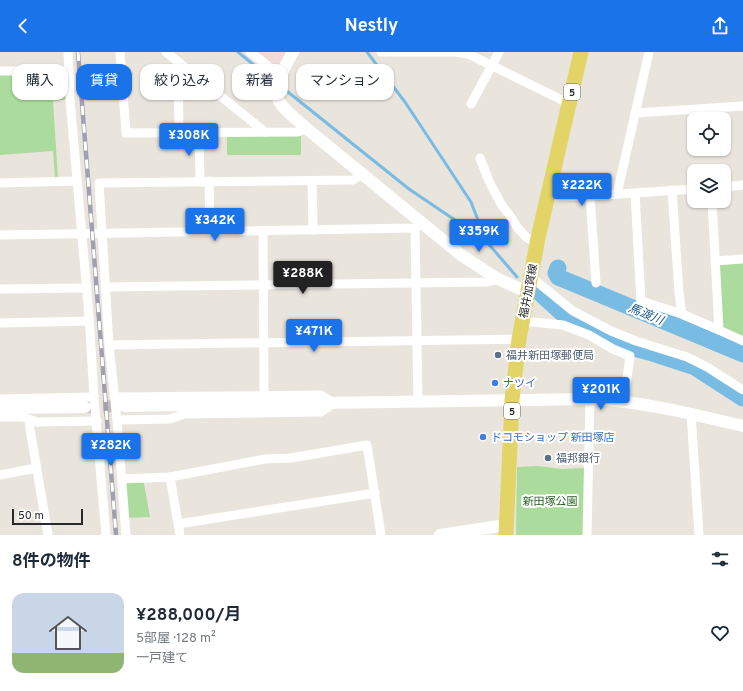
<!DOCTYPE html>
<html lang="ja">
<head>
<meta charset="utf-8">
<style>
  :root { --surface:#fff; --page:#f6f6f7; --text:#1f2937; --muted:#747a83; --line:#e0e1e3; --accent:#1a73e8 }
  body { margin:0; font-family:Overpass,"Noto Sans JP",sans-serif; background:var(--page); color:var(--text); height:100vh; display:flex; flex-direction:column; font-size:15px; white-space:nowrap }
  * { box-sizing:border-box; margin:0 }
  p { font-size:13px; color:var(--muted) }
  .icon { flex:none; width:22px; height:22px; fill:none; stroke:currentColor; stroke-width:2; stroke-linecap:round; stroke-linejoin:round }
  .map { position:relative; height:483px; overflow:hidden }
  .details { display:flex; flex-direction:column; background:var(--surface); flex:1 }
  .details>* { flex:none }
  .hud { position:absolute; left:12px; top:12px; width:400px; height:36px; display:flex; gap:8px }
  .tools { position:absolute; left:687px; top:60px; display:grid; gap:8px }
  .tools a { display:grid; place-items:center; width:44px; height:44px; border-radius:8px; background:var(--surface); box-shadow:0 1px 3px #0004; font-size:20px }
  .scale { position:absolute; left:12px; bottom:10px; width:71px; box-sizing:border-box; padding-left:4px; border:2px solid #292929; border-top:0; font-size:11px; line-height:14px; white-space:nowrap; color:#292929; -webkit-text-stroke:3px #fff; paint-order:stroke }
  .price { position:absolute; translate:-50% -34px; padding:0 9px; border-radius:4px; background:var(--accent); color:#fff; font-size:13px; line-height:26px; filter:drop-shadow(0 1px 2px #0008) }
  .price::after { content:''; position:absolute; left:50%; top:24px; width:12px; height:9px; margin-left:-6px; background:inherit; clip-path:polygon(0 0,100% 0,50% 100%) }
  .price.active { background:#222; color:#fff }
  ul { padding:0; list-style:none }
  li { display:flex; align-items:center; gap:12px; height:100px; padding:0 12px }
  li+li { border-top:1px solid var(--line) }
  li span { display:grid; place-items:center; flex:none; width:112px; height:80px; border-radius:12px; color:#555 }
  li>.icon { margin-inline-start:auto }
  span .icon { width:48px; height:48px; fill:#fffc; stroke-width:1 }
  li b { font-size:17px }
  h2 { display:flex; justify-content:space-between; align-items:center; height:48px; padding:0 12px; font-size:17px }
  .chip { padding:0 14px; border-radius:12px; background:var(--surface); box-shadow:0 1px 3px #0004; font-size:14px; line-height:36px }
  .chip.active { background:var(--accent); color:#fff }
  header { display:flex; justify-content:space-between; align-items:center; height:52px; padding:0 12px; background:var(--accent); color:#fff; font-size:18px; font-weight:700 }
  .map>svg:first-child { display:block }
</style>
</head>
<body>
<header><svg class="icon" aria-label="back" viewBox="0 0 24 24"><path d="M15 5l-7 7 7 7"/></svg>Nestly<svg class="icon" aria-label="share" viewBox="0 0 24 24"><path d="M12 15V3M7 8l5-5 5 5M5 13v7h14v-7"/></svg></header>
<div class="map">
<svg width="743" height="483" viewBox="0 0 743 483">
  <rect width="100%" height="100%" fill="#eae5dc"/>
  <polygon fill="#f0dbda" points="258,0 286,0 278,16"/>
  <g fill="#acdc9d">
    <polygon points="0,19 69,19 70,47 53,49 58,126 55,127 53,99 0,103"/>
    <polygon points="301,83 301,103 227,103 227,84"/>
    <polygon points="743,207 743,289 719,278 715,209"/>
    <polygon points="538,414 562,417 585,416 583,483 516,483 517,415"/>
    <polygon points="143,426 150,465 125,466 122,427"/>
  </g>
  <g fill="none" stroke-linecap="round" stroke-linejoin="round">
    <g stroke="#78bbe3" stroke-width="3">
      <polyline points="238,0 271,27"/>
      <polyline points="367,0 405,50 471,150 486,189 517,225"/>
      <polyline points="283,36 409,137 486,189"/>
    </g>
    <g stroke="#78bbe3" stroke-width="17">
      <polyline points="558,216 556,221 558,225 743,302"/>
      <polyline points="540,241 562,261 616,291 649,300 695,315 743,346"/>
    </g>
    <polyline stroke="#c3bfb8" stroke-width="12" stroke-dasharray="12 6" stroke-linecap="butt" points="85,355 124,354"/>
    <g stroke="#fff" stroke-width="9">
      <polyline points="68,0 70,47 89,264 94,345 106,483"/>
      <polyline points="120,0 126,81 298,80 306,76"/>
      <polyline points="166,0 265,80"/>
      <polyline points="250,0 281,24"/>
      <polyline points="381,0 455,0 468,2 570,52"/>
      <polyline points="178,10 179,80"/>
      <polyline points="0,19 69,19"/>
      <polyline points="471,52 499,0"/>
      <polyline points="635,61 743,54"/>
      <polyline points="199,80 200,130"/>
      <polyline points="480,106 489,129 501,152 511,165 517,175 526,185 537,192"/>
      <polyline points="209,129 210,180"/>
      <polyline points="312,129 313,178"/>
      <polyline points="0,131 77,129"/>
      <polyline points="724,135 743,133"/>
      <polyline points="672,138 679,241 682,262"/>
      <polyline points="635,141 641,249 682,262 719,278"/>
      <polyline points="617,142 649,0"/>
      <polyline points="548,144 557,145 590,144 694,137"/>
      <polyline points="590,144 596,231"/>
      <polyline points="712,149 719,278 743,289"/>
      <polyline points="415,176 418,350"/>
      <polyline points="263,179 264,344"/>
      <polyline points="0,183 415,176 423,172"/>
      <polyline points="715,209 743,207"/>
      <polyline points="531,225 573,259 611,279 636,289 687,305 707,315 743,338"/>
      <polyline points="105,235 487,230 498,227"/>
      <polyline points="0,237 87,236"/>
      <polyline points="522,269 563,273 589,283 613,297 630,304 626,334 616,348"/>
      <polyline points="0,271 89,269"/>
      <polyline points="109,293 519,287"/>
      <polyline points="115,345 321,343 334,351 321,360 184,362 170,367 117,368"/>
      <polyline points="0,347 94,345"/>
      <polyline points="691,361 699,483"/>
      <polyline points="0,365 23,365 37,370 97,369"/>
      <polyline points="29,368 30,377 48,483"/>
      <polyline points="0,423 36,416"/>
      <polyline points="170,425 180,483"/>
      <polyline points="122,427 170,425 265,407 291,406 367,393 381,483"/>
      <polyline points="178,472 375,441"/>
      <polyline points="126,483 117,368 109,293 99,131 353,128 363,122"/>
      <polyline points="587,483 590,347"/>
    </g>
    <g stroke="#fff" stroke-width="12">
      <path d="M293 0C287 11 272 34 278 47 282 57 298 68 306 76L461 203 498 227 527 240"/>
      <path d="M124 354 590 347C642 349 692 362 743 374"/>
      <polyline points="0,356 85,355"/>
      <polyline points="440,483 506,473"/>
    </g>
    <polyline stroke="#e3d468" stroke-width="15" points="506,483 512,348 519,287 538,186 581,0"/>
    <defs>
      <polyline id="rail" points="78,0 116,483"/>
    </defs>
    <use href="#rail" stroke="#9fa0b1" stroke-width="4.5"/>
    <use href="#rail" stroke="#fff" stroke-width="3" stroke-dasharray="9" stroke-linecap="butt"/>
  </g>
  <g fill="#5c6f8a" stroke="#fff" stroke-width="1.5">
    <circle cx="498" cy="303" r="4"/>
    <circle cx="548" cy="406" r="4"/>
  </g>
  <g fill="#3f7fe0" stroke="#fff" stroke-width="1.5">
    <circle cx="495" cy="331" r="4"/>
    <circle cx="483" cy="385" r="4"/>
  </g>
  <g text-anchor="middle" stroke-width="4" stroke-linejoin="round" paint-order="stroke">
    <g fill="#fff" stroke="#696969" stroke-width="1">
      <rect x="564" y="32" width="16" height="16" rx="3"/>
      <rect x="504" y="351" width="16" height="16" rx="3"/>
    </g>
    <g font-size="10" font-weight="bold" fill="#292929">
      <text x="572" y="44">5</text>
      <text x="512" y="363">5</text>
    </g>
    <g font-size="11" fill="#292929" stroke="#fff">
      <text transform="translate(528 239) rotate(-79)" y="4">福井加賀線</text>
    </g>
    <g font-size="11" fill="#4e5e75" stroke="#fff" text-anchor="start">
      <text x="506" y="307">福井新田塚郵便局</text>
      <text x="556" y="410">福邦銀行</text>
    </g>
    <g font-size="11" fill="#366cbe" stroke="#fff" text-anchor="start">
      <text x="503" y="335">ナツイ</text>
      <text x="491" y="389">ドコモショップ 新田塚店</text>
    </g>
    <g font-size="11" fill="#265f20" stroke="#fff">
      <text x="550" y="453">新田塚公園</text>
    </g>
    <g font-size="12" font-style="italic" fill="#19588c" stroke="#fff">
      <text transform="translate(646 262) rotate(23)" y="4">馬渡川</text>
    </g>
  </g>
</svg>
<div class="tools">
<a><svg class="icon" aria-label="locate" viewBox="0 0 24 24"><circle cx="12" cy="12" r="6"/><path d="M12 2v4M12 18v4M2 12h4M18 12h4"/></svg></a>
<a><svg class="icon" aria-label="layers" viewBox="0 0 24 24"><path d="M12 4l9 5-9 5-9-5zM3 14l9 5 9-5"/></svg></a>
</div>
<div class="scale">50 m</div>
<b class="price" style="left:189px;top:105px">¥308K</b>
<b class="price" style="left:582px;top:155px">¥222K</b>
<b class="price" style="left:215px;top:190px">¥342K</b>
<b class="price" style="left:479px;top:201px">¥359K</b>
<b class="price active" style="left:303px;top:243px">¥288K</b>
<b class="price" style="left:314px;top:301px">¥471K</b>
<b class="price" style="left:601px;top:359px">¥201K</b>
<b class="price" style="left:111px;top:415px">¥282K</b>
<div class="hud">
<a class="chip">購入</a>
<a class="chip active">賃貸</a>
<a class="chip">絞り込み</a>
<a class="chip">新着</a>
<a class="chip">マンション</a>
</div>
</div>
<section class="details">
<h2>8件の物件<svg class="icon" aria-label="filters" viewBox="0 0 24 24"><path d="M4 7h16M4 17h16"/><circle cx="9" cy="7" r="2"/><circle cx="15" cy="17" r="2"/></svg></h2>
<ul>
<li><span style="background:linear-gradient(#c9d6e8 75%,#8fb573 0)"><svg class="icon" aria-label="home" viewBox="0 0 24 24"><path d="M3 11l9-7 9 7M6 9v11h12V9"/></svg></span><div><b>¥288,000/月</b><p>5部屋 · 128 m²</p><p>一戸建て</p></div><svg class="icon" aria-label="heart" viewBox="0 0 24 24"><path d="M12 20l-8-8c-3-5 5-10 8-4 3-6 11-1 8 4z"/></svg></li>
</ul>
</section>
</body>
</html>
